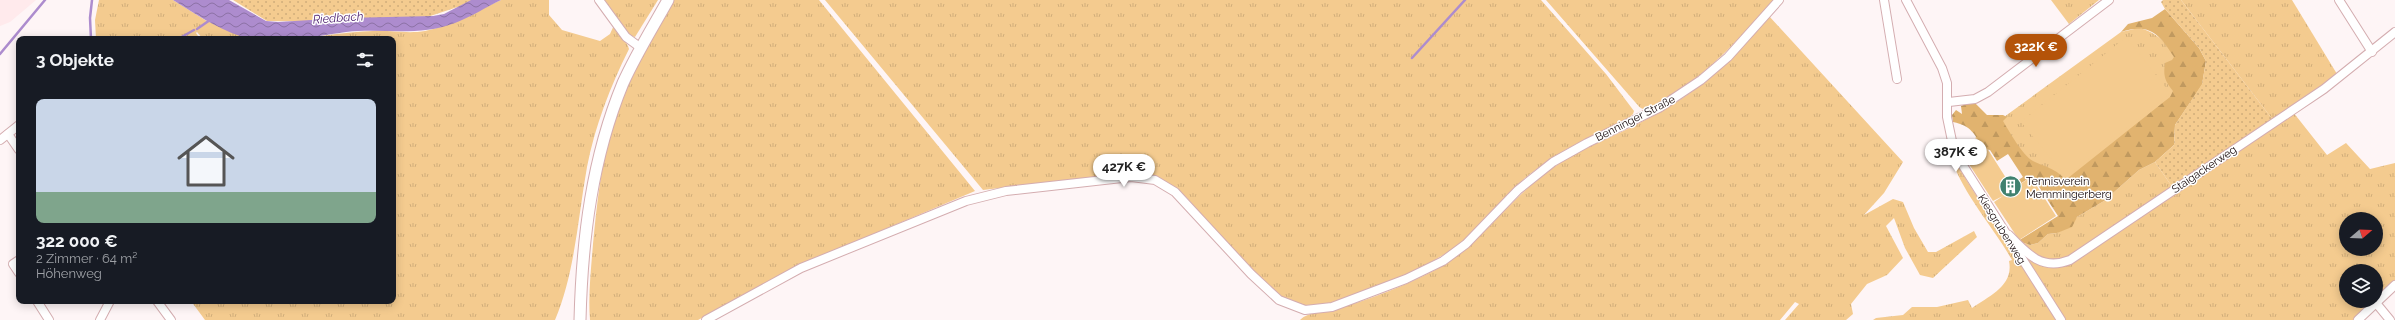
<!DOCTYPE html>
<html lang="de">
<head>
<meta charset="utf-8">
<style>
  :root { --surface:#171b24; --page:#20242c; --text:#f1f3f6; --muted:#9ea1a6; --accent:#b45309 }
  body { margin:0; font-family:Raleway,sans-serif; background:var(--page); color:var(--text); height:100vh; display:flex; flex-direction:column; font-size:15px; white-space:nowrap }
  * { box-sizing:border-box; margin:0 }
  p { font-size:13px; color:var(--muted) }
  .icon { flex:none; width:22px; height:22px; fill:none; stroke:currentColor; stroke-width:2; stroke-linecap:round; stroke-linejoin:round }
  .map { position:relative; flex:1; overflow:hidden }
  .sheet { position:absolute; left:16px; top:36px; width:380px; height:268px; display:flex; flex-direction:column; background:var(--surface); border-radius:8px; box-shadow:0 2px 10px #0003 }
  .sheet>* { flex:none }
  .needle { width:26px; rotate:71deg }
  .tools { position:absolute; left:2339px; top:212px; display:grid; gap:8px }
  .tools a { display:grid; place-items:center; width:44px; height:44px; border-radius:50%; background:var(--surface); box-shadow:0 2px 10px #0003; font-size:20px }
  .price { position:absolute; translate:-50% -34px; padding:0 9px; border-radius:14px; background:#fff; color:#222; font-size:13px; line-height:26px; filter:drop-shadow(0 1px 2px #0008) }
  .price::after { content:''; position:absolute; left:50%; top:24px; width:12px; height:9px; margin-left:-6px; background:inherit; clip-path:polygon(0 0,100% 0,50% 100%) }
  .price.selected { background:var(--accent); color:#fff }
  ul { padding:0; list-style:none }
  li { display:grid; align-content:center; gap:8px; height:212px; padding:0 20px }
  li span { display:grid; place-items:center; height:124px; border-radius:8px; color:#555 }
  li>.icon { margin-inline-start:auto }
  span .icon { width:72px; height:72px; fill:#fffc; stroke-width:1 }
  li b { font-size:17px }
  h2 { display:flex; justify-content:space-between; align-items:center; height:48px; padding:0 20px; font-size:17px }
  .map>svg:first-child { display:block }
</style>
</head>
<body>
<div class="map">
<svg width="2395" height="320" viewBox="0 0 2395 320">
  <defs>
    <pattern id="grass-tufts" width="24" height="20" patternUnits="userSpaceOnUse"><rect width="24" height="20" fill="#f4cb8f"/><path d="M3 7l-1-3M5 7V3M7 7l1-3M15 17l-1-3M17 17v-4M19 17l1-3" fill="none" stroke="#d0ad7a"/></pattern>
    <pattern id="forest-firs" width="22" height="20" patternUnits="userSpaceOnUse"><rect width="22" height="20" fill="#e1b36f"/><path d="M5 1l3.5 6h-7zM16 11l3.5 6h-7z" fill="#c0995f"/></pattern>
    <pattern id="park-dots" width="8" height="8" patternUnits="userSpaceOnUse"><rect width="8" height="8" fill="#f4cb8f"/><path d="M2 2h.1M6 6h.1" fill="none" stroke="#d0ad7a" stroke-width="1.8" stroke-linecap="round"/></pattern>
    <pattern id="water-waves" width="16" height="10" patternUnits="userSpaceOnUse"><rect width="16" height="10" fill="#ad8cce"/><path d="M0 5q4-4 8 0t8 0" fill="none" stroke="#8c71a5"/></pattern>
  </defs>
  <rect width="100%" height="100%" fill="#fef5f6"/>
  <polygon fill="#ffeaec" points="0,0 36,0 10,22 0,26"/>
  <g fill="url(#grass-tufts)" fill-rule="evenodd">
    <polygon points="99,0 173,0 205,20 241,36 258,39 203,39 197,32 196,33 200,39 96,39 95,20"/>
    <path d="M501 0H549V15L562 30 600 41 610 34 615 23 628 46 629 49C610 87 595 126 587 167 578 217 575 273 555 320H205L191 301H393V39H297C322 36 347 32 373 31 391 30 407 34 425 31 453 25 476 11 501 0Z"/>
    <polygon points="604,0 658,0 635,37 629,35"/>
    <path d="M674 0H819L975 191 798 266 698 320H590C588 295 591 270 593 244 597 203 601 161 614 122 628 78 651 39 674 0Z"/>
    <path d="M825 0H1541L1606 74 1634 111 1633 114C1620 128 1596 133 1580 142 1560 152 1541 165 1524 179 1501 198 1484 224 1461 243 1434 265 1326 317 1294 304 1261 291 1212 226 1187 198 1169 182 1152 172 1127 173L983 190Z"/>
    <path d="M1546 0H1774C1742 36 1712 69 1672 96 1664 100 1654 109 1644 109 1640 109 1638 105 1635 102Z"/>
    <polygon points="2051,0 2099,0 2069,24"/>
    <polygon points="2181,0 2292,0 2337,74 2327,83 2273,120"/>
    <path d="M1769 16 1903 162 1884 193 1864 215 1893 199 1903 202 1914 228 1928 252H1936L1974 231 1977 237 1933 278 1920 275 1905 248 1894 218 1886 226 1903 258 1887 275 1867 284 1851 304 1853 314 1846 320H1785L1799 304 1795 302 1780 320H1300C1309 311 1325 313 1337 309 1370 299 1405 286 1435 270 1480 245 1509 199 1551 169 1580 148 1614 137 1645 120 1695 95 1734 60 1769 16Z"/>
    <path d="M2139 28C2155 31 2174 47 2178 65 2180 74 2174 89 2173 99L2064 183 2009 154 1987 146 1975 138 2121 32Z"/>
    <path d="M2293 112 2327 155 2346 143 2370 169 2395 163V281L2376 299V271H2346V301H2374L2353 320H2064L2023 253C2039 264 2049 271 2068 264ZM2346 219H2376V249H2346Z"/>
    <path d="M1953 154 1967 181 2057 320H1873L1876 318 1903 315 1912 307H1937L1968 300 1972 308C1989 296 2014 286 2009 261L2012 260C1992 225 1966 198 1951 159Z"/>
    <path d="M2155 162 2173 188 2065 260C2045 265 2033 253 2018 241L2030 245 2038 243 2048 234 2057 233 2077 217 2104 201 2139 170Z"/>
  </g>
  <path fill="url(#forest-firs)" d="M2165 9 2199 48 2206 61 2202 85 2175 125 2174 145 2155 162 2139 170 2104 201 2077 217 2072 227 2057 233 2048 234 2038 243 2030 245 2018 241 2058 216 2032 176 2014 188 2012 184 2023 177 2008 154 1997 161 1990 150 1984 149C1974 134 1972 126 1953 122L1952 115 1956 110 1962 114 1961 106 1973 101 1987 115H2003L2007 117 2003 121C2009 131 2023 156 2033 161 2047 168 2053 167 2065 179L2068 178 2170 97 2173 91C2165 81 2163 76 2165 63L2172 60 2174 57C2159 34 2150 23 2121 32L2128 24 2152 18Z"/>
  <g fill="url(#park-dots)">
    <polygon points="233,0 479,0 415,21 384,22 267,21"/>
    <polygon points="2163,0 2181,0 2273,120 2173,188 2155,162 2174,145 2175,125 2202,84 2206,61 2199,48 2165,9 2161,2"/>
  </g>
  <g fill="#f4cb8f">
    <polygon points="2126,37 2170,93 2066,177 2021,122"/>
    <polygon points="1987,148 2013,189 2031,177 2056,216 2019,240 1994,202 2003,196 1993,201 1967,161"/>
  </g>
  <path fill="url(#water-waves)" d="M173 0H229L266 21 278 22 344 18 433 16 444 14 471 0H501C486 7 471 17 455 23 419 37 383 28 346 32 313 36 274 47 240 36 216 28 194 13 173 0Z"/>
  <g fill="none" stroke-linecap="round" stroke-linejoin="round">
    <g stroke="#ad8cce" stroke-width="2.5">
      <polyline points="197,29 210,20"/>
      <polyline points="91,39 90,18 92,0"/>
      <polyline points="178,39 194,30"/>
      <polyline points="0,54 45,0"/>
      <polyline points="1412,58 1465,0"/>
    </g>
    <defs>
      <g id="minor">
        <polyline points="599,0 626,37 641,48"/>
        <polyline points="1884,0 1897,79"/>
        <polyline points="1906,0 1942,68 1947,83 1947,117 1952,141 1962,164 2061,320"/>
        <polyline points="2339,0 2372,52"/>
        <polyline points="1949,102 1975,99 1988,92 2109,0"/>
        <polyline points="8,134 19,150"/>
        <polyline points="0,140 19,125"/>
        <path d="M2009 235C2027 254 2042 271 2070 260L2324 89 2395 32"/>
        <polyline points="19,260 13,264 19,273"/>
        <polyline points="37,301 49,320"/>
        <polyline points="157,301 171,320"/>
        <polyline points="2376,303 2390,320"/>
        <polyline points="100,320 110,301"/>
        <polyline points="706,320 801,268 966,201 1006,191 1131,177 1155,180 1175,192 1251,274 1279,300 1305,310 1332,307 1406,279 1443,261 1466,244 1518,190 1553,162 1587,143 1659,108 1701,80 1728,57 1779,0"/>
        <polyline points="2358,320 2395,285"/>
      </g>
      <path id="major" d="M580 320C582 239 592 158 623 83 636 54 653 27 668 0"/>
    </defs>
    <use href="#minor" stroke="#d4adb0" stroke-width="10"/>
    <use href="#major" stroke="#d4adb0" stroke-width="13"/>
    <use href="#minor" stroke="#fff" stroke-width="8"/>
    <use href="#major" stroke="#fff" stroke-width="11"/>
  </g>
  <defs>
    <symbol id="building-disc" viewBox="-11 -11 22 22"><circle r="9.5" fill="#40816f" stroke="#fff"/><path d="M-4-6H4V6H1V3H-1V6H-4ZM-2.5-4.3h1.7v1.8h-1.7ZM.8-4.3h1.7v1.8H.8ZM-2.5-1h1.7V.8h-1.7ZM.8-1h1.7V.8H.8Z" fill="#fff"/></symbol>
  </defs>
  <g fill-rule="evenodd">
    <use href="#building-disc" x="1998" y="174" width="25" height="25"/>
  </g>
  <g text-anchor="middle" stroke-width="3" stroke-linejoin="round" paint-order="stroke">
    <g font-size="11" fill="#16090b" stroke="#fff">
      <text transform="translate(1635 118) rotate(-27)" y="4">Benninger Straße</text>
      <text transform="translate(2204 169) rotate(-34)" y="4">Staigackerweg</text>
      <text transform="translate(2002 229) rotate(58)" y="4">Kiesgrubenweg</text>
    </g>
    <g font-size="11" fill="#16090b" stroke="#fff" text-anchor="start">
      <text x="2026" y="185">Tennisverein<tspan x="2026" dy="13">Memmingerberg</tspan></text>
    </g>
    <g font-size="12" font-style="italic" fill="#502372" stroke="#fff">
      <text transform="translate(338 18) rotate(-4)" y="4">Riedbach</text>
    </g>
  </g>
</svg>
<div class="tools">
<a><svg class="needle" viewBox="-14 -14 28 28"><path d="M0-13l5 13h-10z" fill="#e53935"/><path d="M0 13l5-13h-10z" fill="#9ea1a6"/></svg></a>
<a><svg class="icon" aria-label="layers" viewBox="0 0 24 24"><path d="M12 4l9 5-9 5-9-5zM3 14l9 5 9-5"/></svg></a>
</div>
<b class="price selected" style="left:2036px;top:68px">322K €</b>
<b class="price" style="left:1956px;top:173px">387K €</b>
<b class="price" style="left:1124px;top:188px">427K €</b>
<section class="sheet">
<h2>3 Objekte<svg class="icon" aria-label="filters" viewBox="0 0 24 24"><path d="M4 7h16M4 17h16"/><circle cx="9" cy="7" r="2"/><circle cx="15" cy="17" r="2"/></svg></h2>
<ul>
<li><span style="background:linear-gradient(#c9d6e8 75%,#7fa58c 0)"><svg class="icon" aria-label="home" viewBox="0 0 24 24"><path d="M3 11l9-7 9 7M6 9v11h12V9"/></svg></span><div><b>322 000 €</b><p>2 Zimmer · 64 m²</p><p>Höhenweg</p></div></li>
</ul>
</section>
</div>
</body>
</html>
